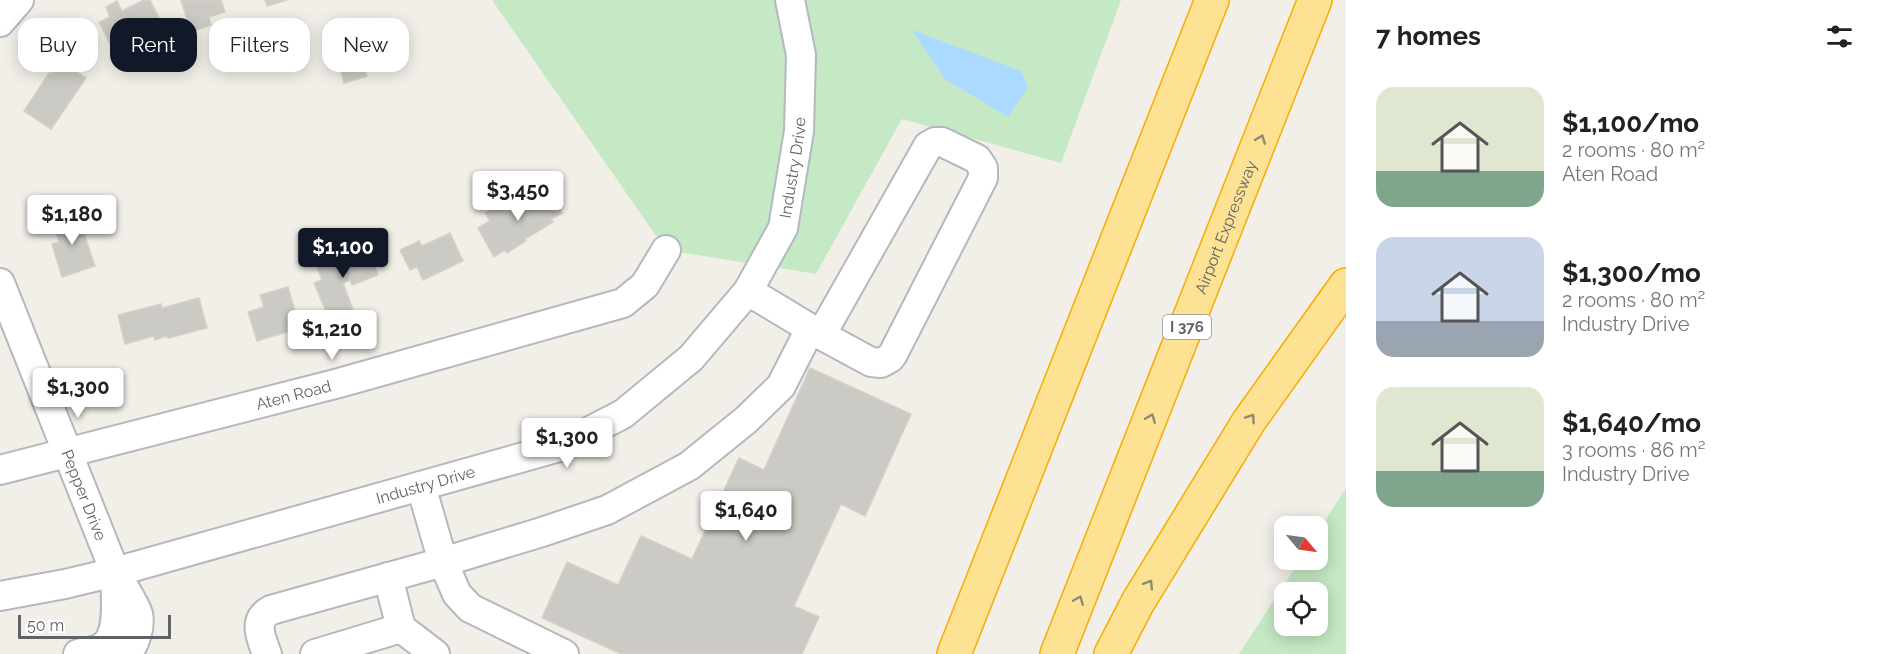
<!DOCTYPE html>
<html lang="en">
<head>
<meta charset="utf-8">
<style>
  :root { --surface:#fff; --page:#f6f6f6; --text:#222; --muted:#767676; --accent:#111827 }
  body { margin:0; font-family:Raleway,sans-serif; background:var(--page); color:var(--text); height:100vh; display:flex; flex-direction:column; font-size:22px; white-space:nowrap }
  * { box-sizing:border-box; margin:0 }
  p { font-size:20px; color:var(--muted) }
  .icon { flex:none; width:33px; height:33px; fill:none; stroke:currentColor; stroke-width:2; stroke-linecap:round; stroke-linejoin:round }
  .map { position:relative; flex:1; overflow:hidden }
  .drawer { display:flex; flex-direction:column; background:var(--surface); width:540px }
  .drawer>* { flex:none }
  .top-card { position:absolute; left:18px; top:18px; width:570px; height:54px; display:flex; gap:12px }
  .needle { width:39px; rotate:119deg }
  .fabs { position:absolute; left:1274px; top:516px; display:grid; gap:12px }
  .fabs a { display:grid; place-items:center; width:54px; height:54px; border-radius:12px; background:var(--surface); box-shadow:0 3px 15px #0003; font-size:30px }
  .scale { position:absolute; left:18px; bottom:15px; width:153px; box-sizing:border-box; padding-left:6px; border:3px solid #5f6368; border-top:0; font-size:16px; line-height:21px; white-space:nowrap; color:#5f6368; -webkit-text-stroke:4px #fff; paint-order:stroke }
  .price { position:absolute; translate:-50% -51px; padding:0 14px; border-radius:6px; background:#fff; color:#222; font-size:20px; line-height:39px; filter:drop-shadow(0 2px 3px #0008) }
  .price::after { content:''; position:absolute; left:50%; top:36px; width:18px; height:14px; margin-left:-9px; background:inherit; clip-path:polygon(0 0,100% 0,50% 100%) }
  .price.selected { background:var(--accent); color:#fff }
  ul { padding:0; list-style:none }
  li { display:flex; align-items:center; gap:18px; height:150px; padding:0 30px }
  li span { display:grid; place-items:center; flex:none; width:168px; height:120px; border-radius:18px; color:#555 }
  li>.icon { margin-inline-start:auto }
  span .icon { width:72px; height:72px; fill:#fffc; stroke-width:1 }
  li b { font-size:26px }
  h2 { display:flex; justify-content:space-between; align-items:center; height:72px; padding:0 30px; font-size:26px }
  .tag { padding:0 21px; border-radius:18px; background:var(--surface); box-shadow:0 3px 15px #0003; font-size:21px; line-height:54px }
  .tag.selected { background:var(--accent); color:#fff }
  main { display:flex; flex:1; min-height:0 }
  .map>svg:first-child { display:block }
</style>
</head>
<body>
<main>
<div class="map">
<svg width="1346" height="654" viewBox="0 0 1346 654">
  <rect width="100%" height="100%" fill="#f1efe8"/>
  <g fill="#c5e8c5" fill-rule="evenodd">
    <polygon points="492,0 1121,0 1061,163 902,119 816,274 666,250"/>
    <path d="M1346 488V654H1239L1300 560H1317V533ZM1284 592H1317V626H1284Z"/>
  </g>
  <polygon fill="#aadaff" points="912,30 1021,71 1028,87 1008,117 945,79"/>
  <g fill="#cccac5" stroke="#d6d1c6" stroke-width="1.5">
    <polygon points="144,0 150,0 159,18 139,28 141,34 112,48 99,22 110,17 106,7 117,1 122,11"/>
    <polygon points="181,0 221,0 225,12 209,17 211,25 191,32"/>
    <polygon points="265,0 287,0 267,6"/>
    <polygon points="361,56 367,76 344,83 339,63"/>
    <polygon points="62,63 86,78 51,129 24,111 49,73 51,74"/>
    <polygon points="548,188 562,213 551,219 553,222 525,239 526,241 507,253 505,250 494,257 478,228 490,221 485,213 504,203 508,211"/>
    <polygon points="77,213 95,266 62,277 52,244 59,242 52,221"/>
    <polygon points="450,233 463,261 423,280 417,267 410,270 400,250 419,241 422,246"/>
    <polygon points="366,245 378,275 352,285 350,280 343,283 353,310 329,319 314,283 322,280 316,264"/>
    <polygon points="288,287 300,328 257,341 248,312 264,307 260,295"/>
    <polygon points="199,298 207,328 168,338 167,336 155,340 154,336 125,344 118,315 161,304 162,308"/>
    <polygon points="810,368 911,414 865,516 841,504 794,606 819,617 802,654 621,654 542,618 567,562 618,585 641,536 692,559 739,458 764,470"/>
  </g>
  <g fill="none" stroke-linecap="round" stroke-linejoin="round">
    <defs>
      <g id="minor">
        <polyline points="0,22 19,0"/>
        <path id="s1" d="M0 283 115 572C121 583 134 602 138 614 141 626 135 644 127 654"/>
        <polyline points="748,291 821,335 871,362 881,363 890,358 893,354 983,178 983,168 977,159 942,142 935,142 928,146 821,335"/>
        <path id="s2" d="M0 470 339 383 623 303 645 285 666 250"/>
        <polyline points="421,486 443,562 457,594 470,608 564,654"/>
        <path id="s3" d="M0 596 65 584 115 572 559 447 623 414 691 358 748 291 783 228 799 131 801 55 790 0"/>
        <polyline points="401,628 435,654"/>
        <path d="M78 654C85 652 95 651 101 648 122 636 115 594 115 574"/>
        <path d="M267 654C261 638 252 620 271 610L443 562 542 532 607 510 689 466 746 420 781 386 810 329"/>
        <polyline points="315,654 401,628 388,577"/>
      </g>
      <g id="highway">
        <polyline points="954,654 1212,0"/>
        <path id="s4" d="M1057 654 1315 0"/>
        <polyline points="1111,654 1138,602 1249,421 1346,285"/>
      </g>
    </defs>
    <use href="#minor" stroke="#b5b8bc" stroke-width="32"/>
    <use href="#highway" stroke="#f9ab00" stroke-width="36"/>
    <use href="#minor" stroke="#fff" stroke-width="28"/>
    <use href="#highway" stroke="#fde293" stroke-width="33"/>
  </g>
  <defs><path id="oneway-chevron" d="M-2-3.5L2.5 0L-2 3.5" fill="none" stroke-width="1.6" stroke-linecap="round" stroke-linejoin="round" transform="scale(1.5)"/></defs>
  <g stroke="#8e8975">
    <use href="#oneway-chevron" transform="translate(1261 139) rotate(-69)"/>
    <use href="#oneway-chevron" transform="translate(1151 418) rotate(-68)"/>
    <use href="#oneway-chevron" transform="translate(1251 418) rotate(-56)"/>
    <use href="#oneway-chevron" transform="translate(1149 584) rotate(-58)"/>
    <use href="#oneway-chevron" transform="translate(1079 600) rotate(-68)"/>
  </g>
  <g text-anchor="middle" stroke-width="4.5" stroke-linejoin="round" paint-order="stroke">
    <rect fill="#fff" stroke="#8f9295" stroke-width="1.5" x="1163" y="315" width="48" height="24" rx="4.5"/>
    <g font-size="15" font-weight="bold" fill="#5f6368">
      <text x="1187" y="332">I 376</text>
    </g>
    <g font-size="16" fill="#5f6368" stroke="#fff">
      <text dy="6" stroke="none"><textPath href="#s3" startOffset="960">Industry Drive</textPath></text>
      <text dy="6" stroke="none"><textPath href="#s4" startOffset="459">Airport Expressway</textPath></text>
      <text dy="6" stroke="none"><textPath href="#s2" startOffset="303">Aten Road</textPath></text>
      <text dy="6" stroke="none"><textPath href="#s3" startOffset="440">Industry Drive</textPath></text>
      <text dy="6" stroke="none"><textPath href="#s1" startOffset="228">Pepper Drive</textPath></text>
    </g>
  </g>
</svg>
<div class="fabs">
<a><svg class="needle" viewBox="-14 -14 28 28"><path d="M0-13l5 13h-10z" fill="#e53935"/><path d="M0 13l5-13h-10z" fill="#767676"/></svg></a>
<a><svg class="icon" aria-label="locate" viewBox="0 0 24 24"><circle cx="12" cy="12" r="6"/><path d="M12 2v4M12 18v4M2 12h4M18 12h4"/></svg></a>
</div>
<div class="scale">50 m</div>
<b class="price" style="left:518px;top:222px">$3,450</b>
<b class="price" style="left:72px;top:246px">$1,180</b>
<b class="price selected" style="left:343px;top:279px">$1,100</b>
<b class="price" style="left:332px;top:361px">$1,210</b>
<b class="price" style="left:78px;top:419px">$1,300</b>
<b class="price" style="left:567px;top:469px">$1,300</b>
<b class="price" style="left:746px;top:542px">$1,640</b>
<div class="top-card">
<a class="tag">Buy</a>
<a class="tag selected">Rent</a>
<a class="tag">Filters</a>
<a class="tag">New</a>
</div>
</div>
<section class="drawer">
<h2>7 homes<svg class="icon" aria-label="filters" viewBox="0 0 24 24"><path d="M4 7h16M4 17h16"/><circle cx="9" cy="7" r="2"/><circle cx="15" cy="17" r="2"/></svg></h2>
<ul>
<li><span style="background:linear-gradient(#dfe7d0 70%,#7fa58c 0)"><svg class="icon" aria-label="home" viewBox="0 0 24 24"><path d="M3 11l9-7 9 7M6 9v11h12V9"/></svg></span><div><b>$1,100/mo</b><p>2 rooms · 80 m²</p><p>Aten Road</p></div></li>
<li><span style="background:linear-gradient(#c9d6e8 70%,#9aa5b1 0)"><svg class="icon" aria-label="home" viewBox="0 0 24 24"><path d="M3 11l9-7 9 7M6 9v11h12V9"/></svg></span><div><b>$1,300/mo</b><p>2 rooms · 80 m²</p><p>Industry Drive</p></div></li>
<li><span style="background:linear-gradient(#dfe7d0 70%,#7fa58c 0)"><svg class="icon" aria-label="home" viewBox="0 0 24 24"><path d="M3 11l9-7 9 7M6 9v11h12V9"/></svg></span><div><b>$1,640/mo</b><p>3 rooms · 86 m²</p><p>Industry Drive</p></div></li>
</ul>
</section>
</main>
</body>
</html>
